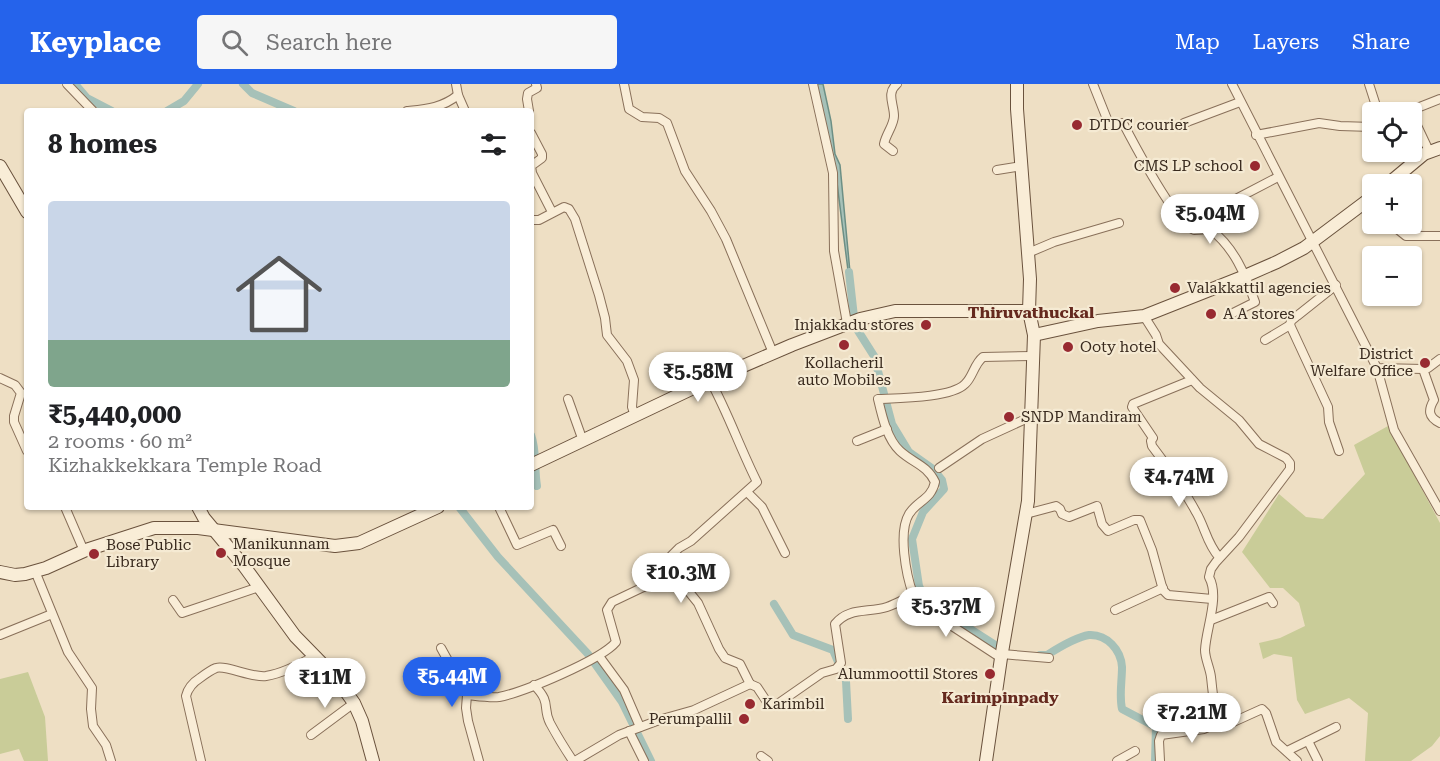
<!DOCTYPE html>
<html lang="en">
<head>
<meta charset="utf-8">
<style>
  :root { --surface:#fff; --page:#f6f6f6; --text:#202124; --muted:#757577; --accent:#2563eb }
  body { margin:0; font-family:"Roboto Serif",serif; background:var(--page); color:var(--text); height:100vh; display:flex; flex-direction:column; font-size:22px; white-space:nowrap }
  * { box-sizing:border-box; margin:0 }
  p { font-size:20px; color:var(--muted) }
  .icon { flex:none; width:33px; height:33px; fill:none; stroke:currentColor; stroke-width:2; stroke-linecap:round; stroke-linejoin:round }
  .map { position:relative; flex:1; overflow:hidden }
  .sheet { position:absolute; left:24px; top:24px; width:510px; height:402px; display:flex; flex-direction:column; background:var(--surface); border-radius:6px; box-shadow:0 2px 4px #0004 }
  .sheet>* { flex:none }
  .controls { position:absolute; left:1362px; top:18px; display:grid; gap:12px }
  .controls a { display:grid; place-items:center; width:60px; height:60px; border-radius:6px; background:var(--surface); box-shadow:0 2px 4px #0004; font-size:30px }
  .price { position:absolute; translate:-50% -51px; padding:0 14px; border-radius:21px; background:#fff; color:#222; font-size:20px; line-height:39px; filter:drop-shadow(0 2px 3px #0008) }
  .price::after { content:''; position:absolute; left:50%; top:36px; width:18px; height:14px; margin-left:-9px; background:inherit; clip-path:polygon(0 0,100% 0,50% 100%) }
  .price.current { background:var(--accent); color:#fff }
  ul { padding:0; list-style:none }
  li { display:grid; align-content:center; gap:12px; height:318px; padding:0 24px }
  li span { display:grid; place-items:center; height:186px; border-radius:6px; color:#555 }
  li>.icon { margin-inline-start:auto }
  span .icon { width:108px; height:108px; fill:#fffc; stroke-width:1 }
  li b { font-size:26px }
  h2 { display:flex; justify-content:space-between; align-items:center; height:72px; padding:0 24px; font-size:26px }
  header { display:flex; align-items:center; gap:36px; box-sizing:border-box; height:84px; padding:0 30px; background:var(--accent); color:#fff }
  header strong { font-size:28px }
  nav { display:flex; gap:33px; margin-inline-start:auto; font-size:21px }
  .search { width:420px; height:54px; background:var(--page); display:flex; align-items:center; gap:15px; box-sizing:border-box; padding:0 21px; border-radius:6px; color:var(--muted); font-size:22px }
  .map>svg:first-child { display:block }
</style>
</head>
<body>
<header>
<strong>Keyplace</strong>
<div class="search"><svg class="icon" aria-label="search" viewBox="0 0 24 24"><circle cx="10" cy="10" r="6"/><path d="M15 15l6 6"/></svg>Search here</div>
<nav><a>Map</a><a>Layers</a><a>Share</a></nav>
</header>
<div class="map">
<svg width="1440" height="677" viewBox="0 0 1440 677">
  <rect width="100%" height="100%" fill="#eedfc4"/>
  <g fill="#c9cc98">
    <polygon points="1388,342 1440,439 1440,652 1432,662 1411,677 1365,677 1368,629 1349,614 1305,630 1297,616 1292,573 1274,570 1263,575 1259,559 1280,554 1305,542 1299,519 1283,504 1270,504 1242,468 1279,410 1306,433 1323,435 1365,390 1354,361"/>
    <polygon points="28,588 45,633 48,677 24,677 19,665 0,670 0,595"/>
  </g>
  <polygon fill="#a6c1b8" stroke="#6c8f85" stroke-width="1.5" points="814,0 823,0 831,37 835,70 840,81 855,242 836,91"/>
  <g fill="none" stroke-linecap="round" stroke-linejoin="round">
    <g stroke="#a6c1b8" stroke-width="8">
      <polyline points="75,0 87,14 112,27"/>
      <polyline points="243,0 252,9 294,27"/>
      <polyline points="167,27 184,17 198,0"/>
      <polyline points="849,188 855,242 874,272 892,340 909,368 933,385 942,396 944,405 923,428 912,455 919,502 924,513 944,528 997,562"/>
      <path d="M531 351C537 367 534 384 537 402"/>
      <polyline points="459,423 498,473 588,570 622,618 651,677"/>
      <polyline points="774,520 793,551 833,566 846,597 848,635"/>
      <path d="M1040 571H1047C1058 564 1076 553 1089 551 1107 550 1121 566 1122 583 1122 598 1119 611 1122 625L1156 643 1155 677"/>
    </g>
    <defs>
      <g id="street">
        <polyline points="67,0 93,27"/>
        <polyline points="456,0 458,11 465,27"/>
        <polyline points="624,0 629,25 642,33 659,34 667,39 685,87 711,127 726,155 773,269"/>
        <polyline points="813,0 833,89 834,167 847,239"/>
        <path d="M1093 0 1107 35 1110 40 1123 39C1134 60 1175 138 1194 146L1210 145C1234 163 1245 190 1255 218L1231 230"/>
        <polyline points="1232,0 1377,284 1423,285 1428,284 1440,275"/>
        <polyline points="1369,0 1378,28"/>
        <path d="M407 27C426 25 442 24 458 11"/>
        <polyline points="529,27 527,15 528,9 537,4 536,0"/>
        <polyline points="1407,28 1440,15"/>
        <polyline points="1412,31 1429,67"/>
        <polyline points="1184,39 1240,18"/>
        <polyline points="531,49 542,70 542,74 531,82 532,89 552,128"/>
        <polyline points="1256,51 1319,39 1340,42 1372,43"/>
        <path d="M893 67 884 60C886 50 894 41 894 32 894 20 886 9 897 0"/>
        <polyline points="997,86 1022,82"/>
        <polyline points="1232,117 1278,93"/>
        <polyline points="531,136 539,136 564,123 569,125 575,135 599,211 605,234 607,251 627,277 634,296 632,323 635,332"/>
        <polyline points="1391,140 1406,152 1440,152"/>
        <polyline points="1028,169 1054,158 1119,139"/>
        <polyline points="1336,201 1297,232 1291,237 1290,241 1328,323 1329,338 1339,367"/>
        <path d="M1144 232 1156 251 1159 260 1200 304 1239 336 1259 360 1286 374 1290 379V385L1239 453 1216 478 1211 485 1209 493C1220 513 1206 544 1205 566 1205 575 1210 584 1211 593 1213 609 1213 623 1219 638L1231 639 1262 625 1266 629 1276 658 1297 677"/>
        <polyline points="1265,256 1290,241"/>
        <polyline points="1377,284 1394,346 1440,427"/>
        <path d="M1423 285 1434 316C1428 326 1428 333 1440 339"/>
        <polyline points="0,294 15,301 21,309 14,332 14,338 27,367"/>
        <path d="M710 296C728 329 740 364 757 398L691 457 679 464 671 472 677 493 698 519 719 565 725 574 740 580 750 600"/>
        <path d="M1192 296 1133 320 1132 323 1153 354 1151 357 1152 362C1168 383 1183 404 1196 428 1205 443 1207 460 1219 473"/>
        <polyline points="568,315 583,357"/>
        <polyline points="857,357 887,345"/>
        <polyline points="939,384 982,355 1030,333"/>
        <polyline points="747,408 762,423 785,469"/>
        <polyline points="65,423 84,467"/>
        <polyline points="499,423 517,461 553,446 561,462"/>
        <polyline points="1026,430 1056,422 1060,425 1062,430 1069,433 1097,422 1102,440 1108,447 1134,436 1140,436 1152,466 1163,506 1168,511 1212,515"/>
        <polyline points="35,487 68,568 92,604 91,625 93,642 106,661 111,677"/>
        <polyline points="173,516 182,529 259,503"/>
        <polyline points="1115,526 1163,504"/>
        <polyline points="1211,536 1269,513 1273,519"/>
        <polyline points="0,551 52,530"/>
        <polyline points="441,564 467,611 466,624 468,637 479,677"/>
        <polyline points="1002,570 1049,574"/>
        <polyline points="599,572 624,606 640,643"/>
        <path d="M1001 574 929 527C923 522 916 517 913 510 906 491 898 448 909 430 918 416 931 416 935 398 927 381 913 379 900 367 887 355 882 332 878 315 898 314 951 314 965 300 973 293 974 280 983 273L1032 272"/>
        <path d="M750 600 757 603 769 621H776L822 589 836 585 841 579 835 540C849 523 868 529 887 523 896 520 904 515 913 511"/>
        <path d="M534 601C552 619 542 623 550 639 557 652 565 665 573 677"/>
        <path d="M467 611C477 612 489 614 499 613 524 608 601 576 616 558L607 526 612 518 654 498 672 479"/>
        <polyline points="629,647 644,677"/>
        <polyline points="311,651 354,619"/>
        <polyline points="1308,657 1318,677"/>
        <polyline points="1287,667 1336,643"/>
        <polyline points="761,672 768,677"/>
        <path d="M201 677 186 612C188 604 192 599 200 594 204 591 211 586 216 584 227 581 251 594 266 592 284 589 299 581 314 572"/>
        <polyline points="575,677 619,651 662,635 694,626 750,600"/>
        <polyline points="1117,677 1135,667"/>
        <polyline points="1160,677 1159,657 1161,651 1204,645 1219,638"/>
      </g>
      <g id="secondary">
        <polyline points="0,82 27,128"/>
        <polyline points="1388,100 1424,70 1440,64"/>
        <polyline points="1034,251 1098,237 1144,232 1245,192 1277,178 1304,164 1372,113"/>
        <polyline points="531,381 706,298 792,261 860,235 895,227 1029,227"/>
        <polyline points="198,423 204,434 244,482 295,552 336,594 354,619 362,637 373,677"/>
        <polyline points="0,488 15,491 25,490 46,484 86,466 154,444 198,444 335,462 359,459 438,423"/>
        <polyline points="986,677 1001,574 1028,417 1034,251 1029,227 1030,195 1017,25 1017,0"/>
      </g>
    </defs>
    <use href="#street" stroke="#89705a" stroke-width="10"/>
    <use href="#secondary" stroke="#6a523d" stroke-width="14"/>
    <use href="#street" stroke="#f9edd7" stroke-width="8"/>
    <use href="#secondary" stroke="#f9edd7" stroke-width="12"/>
  </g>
  <g fill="#982a31" stroke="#f5ead3" stroke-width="2">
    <circle cx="1077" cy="41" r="6"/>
    <circle cx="1255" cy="82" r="6"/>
    <circle cx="1175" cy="204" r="6"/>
    <circle cx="1211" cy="230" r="6"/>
    <circle cx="926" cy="241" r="6"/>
    <circle cx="844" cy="261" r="6"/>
    <circle cx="1068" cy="263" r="6"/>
    <circle cx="1425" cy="279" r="6"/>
    <circle cx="1009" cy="333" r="6"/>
    <circle cx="221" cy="469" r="6"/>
    <circle cx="94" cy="470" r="6"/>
    <circle cx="990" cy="590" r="6"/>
    <circle cx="750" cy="620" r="6"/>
    <circle cx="744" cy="635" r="6"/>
  </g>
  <g text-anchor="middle" stroke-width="4.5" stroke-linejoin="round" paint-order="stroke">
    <g font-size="15" fill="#392a1e" stroke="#f5ead3" text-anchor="start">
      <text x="1089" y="46">DTDC courier</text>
      <text x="1243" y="87" text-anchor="end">CMS LP school</text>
      <text x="1187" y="209">Valakkattil agencies</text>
      <text x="1223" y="235">A A stores</text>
      <text x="914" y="246" text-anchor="end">Injakkadu stores</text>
      <text x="1080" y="268">Ooty hotel</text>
      <text x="1413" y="275" text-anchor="end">District<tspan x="1413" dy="17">Welfare Office</tspan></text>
      <text x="844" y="284" text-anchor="middle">Kollacheril<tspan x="844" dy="17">auto Mobiles</tspan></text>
      <text x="1021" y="338">SNDP Mandiram</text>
      <text x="233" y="465">Manikunnam<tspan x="233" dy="17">Mosque</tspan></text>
      <text x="106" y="466">Bose Public<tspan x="106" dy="17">Library</tspan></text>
      <text x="978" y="595" text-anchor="end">Alummoottil Stores</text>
      <text x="762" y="625">Karimbil</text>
      <text x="732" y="640" text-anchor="end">Perumpallil</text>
    </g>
    <g font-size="16" font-weight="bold" fill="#65291e" stroke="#f5ead3">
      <text x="1031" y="234">Thiruvathuckal</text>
      <text x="1000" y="619">Karimpinpady</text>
    </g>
  </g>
</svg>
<div class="controls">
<a><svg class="icon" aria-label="locate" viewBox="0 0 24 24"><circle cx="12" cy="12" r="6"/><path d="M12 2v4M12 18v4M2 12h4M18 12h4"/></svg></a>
<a>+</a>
<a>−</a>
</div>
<b class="price" style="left:1210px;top:161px">₹5.04M</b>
<b class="price" style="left:698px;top:319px">₹5.58M</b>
<b class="price" style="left:1179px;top:424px">₹4.74M</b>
<b class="price" style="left:681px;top:520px">₹10.3M</b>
<b class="price" style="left:946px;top:554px">₹5.37M</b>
<b class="price current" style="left:452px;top:624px">₹5.44M</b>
<b class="price" style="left:325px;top:625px">₹11M</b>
<b class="price" style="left:1192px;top:660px">₹7.21M</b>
<section class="sheet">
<h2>8 homes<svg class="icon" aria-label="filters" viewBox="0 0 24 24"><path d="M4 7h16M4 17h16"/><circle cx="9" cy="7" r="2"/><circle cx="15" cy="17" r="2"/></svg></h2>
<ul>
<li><span style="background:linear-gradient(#c9d6e8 75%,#7fa58c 0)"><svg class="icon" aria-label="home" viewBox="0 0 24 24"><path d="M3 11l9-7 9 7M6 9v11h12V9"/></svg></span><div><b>₹5,440,000</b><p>2 rooms · 60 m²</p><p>Kizhakkekkara Temple Road</p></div></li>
</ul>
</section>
</div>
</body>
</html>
